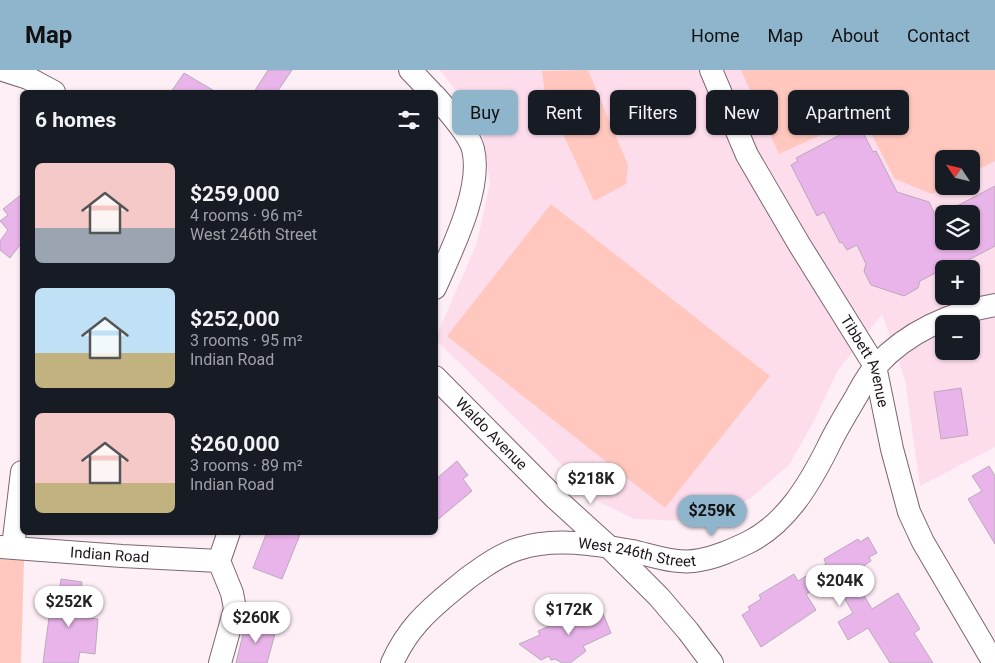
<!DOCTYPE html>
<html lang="en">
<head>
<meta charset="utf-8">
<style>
  :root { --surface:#171b24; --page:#20242c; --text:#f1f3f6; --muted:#9ea1a6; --accent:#8fb5cd }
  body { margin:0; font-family:Roboto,sans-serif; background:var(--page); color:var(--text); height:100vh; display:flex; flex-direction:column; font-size:19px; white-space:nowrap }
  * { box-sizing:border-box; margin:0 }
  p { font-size:16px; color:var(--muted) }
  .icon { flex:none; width:28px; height:28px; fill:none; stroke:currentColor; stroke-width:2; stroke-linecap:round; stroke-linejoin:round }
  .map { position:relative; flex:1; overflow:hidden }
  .panel { position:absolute; left:20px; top:20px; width:418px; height:445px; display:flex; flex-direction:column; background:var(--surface); border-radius:8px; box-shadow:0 1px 4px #0004 }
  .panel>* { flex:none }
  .banner { position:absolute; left:452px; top:20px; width:468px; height:45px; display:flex; gap:10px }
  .needle { width:32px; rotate:305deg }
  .controls { position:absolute; left:935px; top:80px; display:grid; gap:10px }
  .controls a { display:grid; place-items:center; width:45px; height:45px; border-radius:8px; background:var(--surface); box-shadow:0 1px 4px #0004; font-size:25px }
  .price { position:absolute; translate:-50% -42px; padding:0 11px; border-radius:18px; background:#fff; color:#222; font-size:16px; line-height:32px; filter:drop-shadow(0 1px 2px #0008) }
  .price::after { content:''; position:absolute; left:50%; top:30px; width:15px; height:11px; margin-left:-8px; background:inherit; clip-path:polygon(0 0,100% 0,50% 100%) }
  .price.on { background:var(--accent); color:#111 }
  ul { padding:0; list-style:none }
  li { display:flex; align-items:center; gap:15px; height:125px; padding:0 15px }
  li span { display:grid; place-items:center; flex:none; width:140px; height:100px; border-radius:8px; color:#555 }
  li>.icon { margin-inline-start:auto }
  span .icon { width:60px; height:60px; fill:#fffc; stroke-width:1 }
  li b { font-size:21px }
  h2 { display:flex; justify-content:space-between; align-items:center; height:60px; padding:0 15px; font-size:21px }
  .chip { padding:0 18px; border-radius:8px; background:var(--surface); box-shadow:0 1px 4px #0004; font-size:18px; line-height:45px }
  .chip.on { background:var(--accent); color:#111 }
  header { display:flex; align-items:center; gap:30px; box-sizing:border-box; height:70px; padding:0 25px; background:var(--accent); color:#111 }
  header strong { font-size:24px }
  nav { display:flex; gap:28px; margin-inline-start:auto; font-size:18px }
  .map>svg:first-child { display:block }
</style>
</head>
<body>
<header>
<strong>Map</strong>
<nav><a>Home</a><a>Map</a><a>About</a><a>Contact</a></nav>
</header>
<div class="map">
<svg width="995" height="593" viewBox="0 0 995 593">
  <rect width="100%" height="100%" fill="#feeff6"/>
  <path fill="#fdddec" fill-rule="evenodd" d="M440 0H995V377L920 416 905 310 882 244 837 302 814 351 789 395 750 429 685 451 634 449 595 430 543 375 435 269 477 173 490 113 481 53ZM944 89H971V116H944ZM944 144H971V171H944ZM944 199H971V226H944ZM944 254H971V281H944Z"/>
  <g fill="#ffc7be">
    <polygon points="588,0 628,95 626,114 594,131 545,25 542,1"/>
    <polygon points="741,0 995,0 995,91 971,103 971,89 944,89 944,116 947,116 932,124 895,109 862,46 779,84"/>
    <polygon points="551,134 770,306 665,438 447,266"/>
    <polygon points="0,489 24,490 21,593 0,593"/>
  </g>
  <g fill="#e9b4ea" stroke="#baa9ba" fill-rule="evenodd">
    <polygon points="268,0 292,0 277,22 254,22"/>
    <polygon points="184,3 216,22 171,22"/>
    <path d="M859 55 873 82 876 81 897 122 929 132 936 147 995 116V176L953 198 951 195 920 211 918 218 904 226 871 215 864 201 866 194 857 175 847 180 842 172 840 173 824 142 817 146 791 95 798 91 796 88ZM944 144H971V171H944Z"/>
    <polygon points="22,124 22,178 20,175 10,188 0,180 0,171 8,160 0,151 8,145 3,139"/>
    <polygon points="961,318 968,365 941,369 934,322"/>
    <polygon points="457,391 468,405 463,409 472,421 435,452 435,410"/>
    <polygon points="989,396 995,406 995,474 968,429 982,421 972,406"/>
    <polygon points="267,462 301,462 282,509 253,498"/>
    <polygon points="868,467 877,483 869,487 871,491 851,504 872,539 898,523 920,559 914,563 933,593 890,593 868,558 848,570 838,552 853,543 833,509 806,524 816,540 761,577 742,545 750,540 748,537 761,529 759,525 794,504 798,511 826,494 824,489 858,469 860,472"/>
    <polygon points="61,509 82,512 79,535 83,539 83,547 98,549 95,584 80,582 78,593 43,593 50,540 52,540 52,534 58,535"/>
    <polygon points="599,534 611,563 583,576 586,581 570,593 562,593 555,589 551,590 549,586 541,590 519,574 540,565 538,561"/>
    <polygon points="246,552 276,560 267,593 236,593"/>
  </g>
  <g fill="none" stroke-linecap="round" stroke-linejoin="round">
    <defs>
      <g id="street">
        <polyline points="3,0 28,8 54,22"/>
        <polyline points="410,0 431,22"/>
        <path id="s1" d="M711 0 747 85 799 174 875 296 892 379 909 442 923 472 994 593"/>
        <path d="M435 26C446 39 469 63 473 79 483 119 451 181 435 218"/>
        <path id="s2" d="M435 307 554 427 609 477 659 527 688 561 712 593"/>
        <path id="s3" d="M0 477 122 486 219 491"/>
        <polyline points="13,477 22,402"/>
        <polyline points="220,593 235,539 232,523 219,491 229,462"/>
        <path id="s4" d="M392 593C407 560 425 543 453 520 469 506 498 485 518 479 554 467 595 474 632 481 654 486 678 495 700 490 717 487 732 480 747 473 786 454 809 415 828 377 836 360 846 344 856 327 862 316 868 304 877 295 907 262 952 242 995 235"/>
      </g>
    </defs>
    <use href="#street" stroke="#7c6671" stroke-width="24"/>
    <use href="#street" stroke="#fff" stroke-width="22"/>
  </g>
  <g text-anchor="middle" stroke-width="4" stroke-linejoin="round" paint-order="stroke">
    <g font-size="15" fill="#1e151a" stroke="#feeff6">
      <text dy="5" stroke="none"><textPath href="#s1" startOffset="331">Tibbett Avenue</textPath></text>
      <text dy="5" stroke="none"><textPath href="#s2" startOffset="80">Waldo Avenue</textPath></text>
      <text dy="5" stroke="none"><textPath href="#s4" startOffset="294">West 246th Street</textPath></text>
      <text dy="5" stroke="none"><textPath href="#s3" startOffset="110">Indian Road</textPath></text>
    </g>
  </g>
</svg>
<div class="controls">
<a><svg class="needle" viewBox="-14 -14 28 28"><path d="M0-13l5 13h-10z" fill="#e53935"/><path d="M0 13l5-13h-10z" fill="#9ea1a6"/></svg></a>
<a><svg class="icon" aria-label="layers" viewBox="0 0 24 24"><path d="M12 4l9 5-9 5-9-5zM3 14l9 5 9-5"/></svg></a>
<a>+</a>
<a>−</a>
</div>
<b class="price" style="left:591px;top:435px">$218K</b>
<b class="price on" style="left:712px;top:467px">$259K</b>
<b class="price" style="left:840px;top:537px">$204K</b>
<b class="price" style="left:69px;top:558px">$252K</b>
<b class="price" style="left:569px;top:566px">$172K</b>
<b class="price" style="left:256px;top:574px">$260K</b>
<div class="banner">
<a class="chip on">Buy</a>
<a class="chip">Rent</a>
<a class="chip">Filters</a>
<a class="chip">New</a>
<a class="chip">Apartment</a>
</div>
<section class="panel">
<h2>6 homes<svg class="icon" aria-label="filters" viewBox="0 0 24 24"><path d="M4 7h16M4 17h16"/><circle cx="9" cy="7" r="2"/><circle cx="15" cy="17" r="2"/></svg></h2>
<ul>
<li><span style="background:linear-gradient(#f6c9c9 65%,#9aa5b1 0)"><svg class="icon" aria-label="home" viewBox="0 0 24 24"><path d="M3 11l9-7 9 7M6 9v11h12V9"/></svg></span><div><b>$259,000</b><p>4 rooms · 96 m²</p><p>West 246th Street</p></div></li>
<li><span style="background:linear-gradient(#bfe0f5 65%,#c2b280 0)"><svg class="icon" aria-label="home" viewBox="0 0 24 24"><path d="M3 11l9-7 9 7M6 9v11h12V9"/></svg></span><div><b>$252,000</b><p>3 rooms · 95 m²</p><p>Indian Road</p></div></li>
<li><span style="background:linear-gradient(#f6c9c9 70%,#c2b280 0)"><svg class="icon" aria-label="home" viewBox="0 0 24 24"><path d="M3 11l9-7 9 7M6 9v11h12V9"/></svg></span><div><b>$260,000</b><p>3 rooms · 89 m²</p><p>Indian Road</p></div></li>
</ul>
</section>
</div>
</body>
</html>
